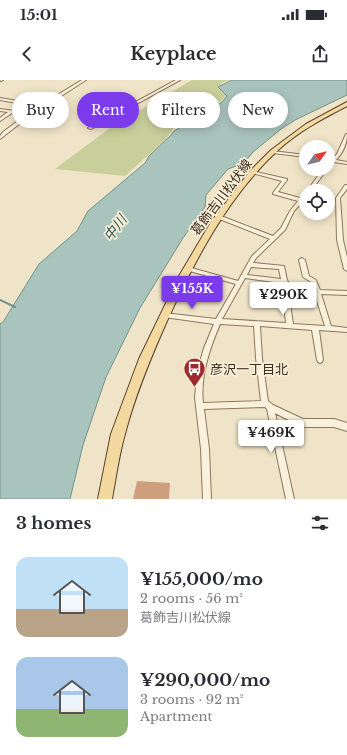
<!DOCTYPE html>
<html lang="en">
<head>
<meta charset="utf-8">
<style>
  :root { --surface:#fff; --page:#f2f2f3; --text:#2b2b33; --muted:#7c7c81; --accent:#7c3aed }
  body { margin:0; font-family:"Libre Baskerville","Noto Sans JP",serif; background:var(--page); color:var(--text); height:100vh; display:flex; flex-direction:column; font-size:15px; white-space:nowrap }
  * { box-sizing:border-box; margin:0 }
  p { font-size:13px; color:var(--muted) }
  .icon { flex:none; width:22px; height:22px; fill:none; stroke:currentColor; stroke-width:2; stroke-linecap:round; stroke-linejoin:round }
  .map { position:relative; height:419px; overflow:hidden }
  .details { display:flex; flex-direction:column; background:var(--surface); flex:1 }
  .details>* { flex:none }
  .guide { position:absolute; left:12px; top:12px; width:323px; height:36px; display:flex; gap:8px }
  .needle { width:26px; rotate:56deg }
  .tools { position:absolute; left:299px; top:60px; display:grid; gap:8px }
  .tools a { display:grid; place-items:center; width:36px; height:36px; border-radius:50%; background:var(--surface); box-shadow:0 2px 10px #0003; font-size:20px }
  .price { position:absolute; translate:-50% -34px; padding:0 9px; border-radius:4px; background:#fff; color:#222; font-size:13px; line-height:26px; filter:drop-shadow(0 1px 2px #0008) }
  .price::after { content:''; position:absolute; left:50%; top:24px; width:12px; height:9px; margin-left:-6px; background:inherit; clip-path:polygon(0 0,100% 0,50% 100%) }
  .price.active { background:var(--accent); color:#fff }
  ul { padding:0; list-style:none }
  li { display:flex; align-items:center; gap:12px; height:100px; padding:0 16px }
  li span { display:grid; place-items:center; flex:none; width:112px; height:80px; border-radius:12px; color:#555 }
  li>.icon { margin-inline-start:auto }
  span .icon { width:48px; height:48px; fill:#fffc; stroke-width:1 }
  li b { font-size:17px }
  h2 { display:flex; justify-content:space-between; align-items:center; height:48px; padding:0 16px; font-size:17px }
  .chip { padding:0 14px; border-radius:18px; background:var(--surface); box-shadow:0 2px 10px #0003; font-size:14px; line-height:36px }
  .chip.active { background:var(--accent); color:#fff }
  .status { display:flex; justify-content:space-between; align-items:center; height:28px; padding:0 20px; background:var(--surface); direction:ltr }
  .status svg { height:11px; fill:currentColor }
  header { display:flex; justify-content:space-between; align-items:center; height:52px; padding:0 16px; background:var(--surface); font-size:18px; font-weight:800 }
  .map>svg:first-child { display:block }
</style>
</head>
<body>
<div class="status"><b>15:01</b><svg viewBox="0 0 49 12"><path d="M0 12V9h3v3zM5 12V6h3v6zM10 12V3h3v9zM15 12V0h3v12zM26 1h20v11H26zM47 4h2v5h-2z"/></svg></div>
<header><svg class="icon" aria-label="back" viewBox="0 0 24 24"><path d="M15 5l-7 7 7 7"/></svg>Keyplace<svg class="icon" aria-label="share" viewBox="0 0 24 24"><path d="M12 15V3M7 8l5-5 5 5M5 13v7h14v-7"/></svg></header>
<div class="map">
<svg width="347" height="419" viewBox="0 0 347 419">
  <rect width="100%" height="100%" fill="#f0e4c8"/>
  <polygon fill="#c9cf9b" points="192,0 229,0 222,3 218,8 226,15 221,21 199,32 185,43 174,48 165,60 125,96 55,89 114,45"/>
  <polygon fill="#a9c4bc" stroke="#6f938a" points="232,0 347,0 347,15 295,40 281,49 253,72 244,83 228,89 206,115 205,127 183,158 140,228 106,297 83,365 70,419 0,419 0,244 3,242 39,184 77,151 88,131 145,83 149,76 171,55 174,51 186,44 193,36 221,23 227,16 218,7"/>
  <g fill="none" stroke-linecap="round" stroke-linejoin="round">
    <polyline stroke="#6f938a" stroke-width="2" points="0,220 15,227"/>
  </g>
  <polygon fill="#cf9f7d" points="137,401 170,403 169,419 133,419"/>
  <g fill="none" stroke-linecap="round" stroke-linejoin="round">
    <defs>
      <g id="minor">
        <polygon points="0,0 3,0 1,1"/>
        <polygon points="82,0 86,0 27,38 0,59 0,56 3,52 26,35 12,33 0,41 0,38 8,32 0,31 0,29 29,33 39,27 0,20 0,18 41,25"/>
        <polygon points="176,0 180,0 91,49 88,48"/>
        <path d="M346 54H347C347 63 343 73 336 80L347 82V84L334 82 328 86V83L337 74Z"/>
        <polygon points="272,71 306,75 306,77 273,73 272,73"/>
        <polygon points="323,89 327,89 311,111 307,111"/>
        <path d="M252 91 287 99V100L278 112 300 118 304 114H306V118L294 131 285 150 256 178 253 183 284 186 287 200 288 202 287 203 293 244 325 246 311 202 303 197 299 180 300 179 302 178 305 180 309 196 316 200 320 210 347 211V215L321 214 331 246 347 248V252L319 250 323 280 322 282 320 283 318 282 317 280 312 250 260 246 262 278 268 321 273 325 303 339H334L347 343V351L334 347H302L275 333 294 419H286L267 329 265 327 204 329 209 369 211 419H203L201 369 195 318 197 292 204 268 214 244 164 237H162L161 235 162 233H164L216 239 236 204 186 190 185 189 186 188 188 187 238 201 252 176 270 159 217 138V136H221L273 156 281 148 290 131 298 121 273 114V113L282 101 252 93ZM251 187 279 189 281 199 247 195ZM245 198 281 203 286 243 222 239ZM220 244 254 246 256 278 261 321 203 323C200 295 210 268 220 244Z"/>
        <polygon points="345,105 347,105 347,109 340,118 343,160 347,177 347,191 344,189 337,160 336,118"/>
      </g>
      <path id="primary" d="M347 22V26C322 39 297 52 276 72 227 118 195 180 167 241 151 277 135 315 125 354 119 375 116 397 112 419H98L111 354 139 279 179 196 211 142 250 91 271 70 306 44Z"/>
    </defs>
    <use href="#minor" stroke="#8d765c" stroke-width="2"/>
    <use href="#primary" stroke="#5b4430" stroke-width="2"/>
    <use href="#minor" fill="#faf1dc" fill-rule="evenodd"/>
    <use href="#primary" fill="#f3d9a0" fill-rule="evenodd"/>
  </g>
  <defs>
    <symbol id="bus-pin" viewBox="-11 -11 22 30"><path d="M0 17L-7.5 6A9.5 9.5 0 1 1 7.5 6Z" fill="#9e2a2b" stroke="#f7eed8"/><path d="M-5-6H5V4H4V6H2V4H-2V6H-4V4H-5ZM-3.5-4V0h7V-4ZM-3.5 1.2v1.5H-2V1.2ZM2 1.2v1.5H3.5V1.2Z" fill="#fff"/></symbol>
  </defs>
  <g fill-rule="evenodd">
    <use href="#bus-pin" x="182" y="276" width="25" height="34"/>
  </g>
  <g text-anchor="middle" stroke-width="3.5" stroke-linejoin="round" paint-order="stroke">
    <g font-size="13" fill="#3d2e20" stroke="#f7eed8">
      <text transform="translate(221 117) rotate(-53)" y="5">葛飾吉川松伏線</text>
    </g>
    <g font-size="13" fill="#3d2e20" stroke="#f7eed8" text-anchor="start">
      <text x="210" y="294">彦沢一丁目北</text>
    </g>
    <g font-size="14" font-style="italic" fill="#2f5d5a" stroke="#f7eed8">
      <text transform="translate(115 148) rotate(-53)" y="5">中川</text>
    </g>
  </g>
</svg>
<div class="tools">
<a><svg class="needle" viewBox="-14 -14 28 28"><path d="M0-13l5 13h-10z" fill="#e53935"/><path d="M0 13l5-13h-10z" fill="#7c7c81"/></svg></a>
<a><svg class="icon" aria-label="locate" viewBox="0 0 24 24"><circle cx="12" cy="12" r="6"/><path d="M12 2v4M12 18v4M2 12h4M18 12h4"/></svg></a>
</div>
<b class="price active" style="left:192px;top:230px">¥155K</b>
<b class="price" style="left:283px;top:236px">¥290K</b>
<b class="price" style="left:271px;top:374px">¥469K</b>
<div class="guide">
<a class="chip">Buy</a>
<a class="chip active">Rent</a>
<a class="chip">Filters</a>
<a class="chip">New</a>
</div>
</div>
<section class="details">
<h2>3 homes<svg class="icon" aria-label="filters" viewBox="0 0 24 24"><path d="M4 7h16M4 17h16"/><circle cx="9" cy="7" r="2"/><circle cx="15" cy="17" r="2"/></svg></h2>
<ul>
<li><span style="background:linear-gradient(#bfe0f5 65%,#b9a48a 0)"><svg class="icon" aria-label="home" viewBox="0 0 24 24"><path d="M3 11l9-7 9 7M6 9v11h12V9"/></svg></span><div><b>¥155,000/mo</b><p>2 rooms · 56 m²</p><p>葛飾吉川松伏線</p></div></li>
<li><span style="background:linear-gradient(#a9c7e8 65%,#8fb573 0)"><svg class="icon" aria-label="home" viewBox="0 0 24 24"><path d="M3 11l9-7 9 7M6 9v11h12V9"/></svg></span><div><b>¥290,000/mo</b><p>3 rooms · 92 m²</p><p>Apartment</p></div></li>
</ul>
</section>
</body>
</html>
